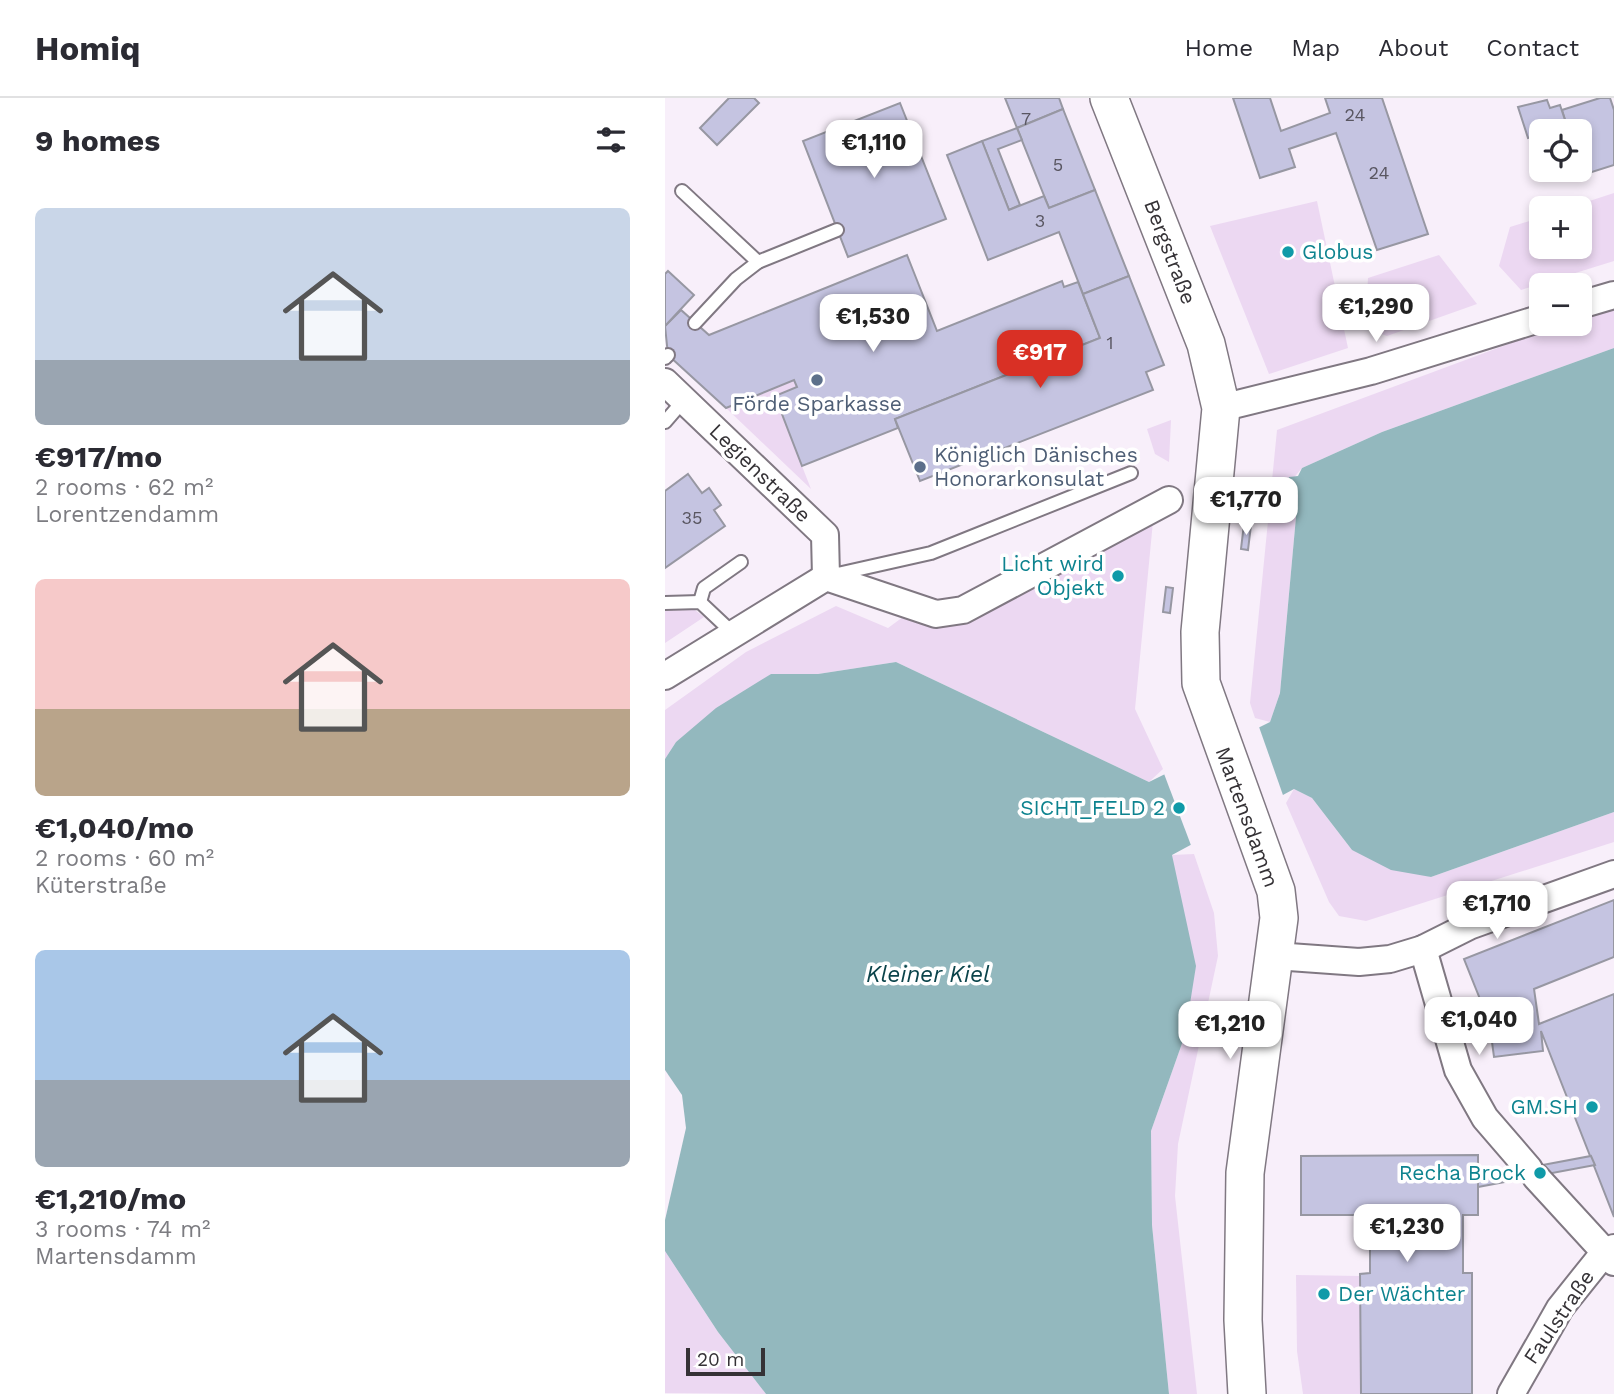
<!DOCTYPE html>
<html lang="en">
<head>
<meta charset="utf-8">
<style>
  :root { --surface:#fff; --page:#f2f2f3; --text:#2b2b33; --muted:#7c7c81; --line:#e1e1e2; --accent:#d93025 }
  body { margin:0; font-family:"Work Sans",sans-serif; background:var(--page); color:var(--text); height:100vh; display:flex; flex-direction:column; font-size:26px; white-space:nowrap }
  * { box-sizing:border-box; margin:0 }
  p { font-size:23px; color:var(--muted) }
  .icon { flex:none; width:38px; height:38px; fill:none; stroke:currentColor; stroke-width:2; stroke-linecap:round; stroke-linejoin:round }
  .map { position:relative; flex:1; overflow:hidden }
  .details { display:flex; flex-direction:column; background:var(--surface); width:665px }
  .details>* { flex:none }
  .buttons { position:absolute; left:864px; top:21px; display:grid; gap:14px }
  .buttons a { display:grid; place-items:center; width:63px; height:63px; border-radius:10px; background:var(--surface); box-shadow:0 4px 10px #0003; font-size:35px }
  .scale { position:absolute; left:21px; bottom:18px; width:79px; box-sizing:border-box; padding-left:7px; border:4px solid #353236; border-top:0; font-size:19px; line-height:24px; white-space:nowrap; color:#353236; -webkit-text-stroke:5px #fff; paint-order:stroke }
  .price { position:absolute; translate:-50% -60px; padding:0 16px; border-radius:14px; background:#fff; color:#222; font-size:23px; line-height:46px; filter:drop-shadow(0 2px 4px #0008) }
  .price::after { content:''; position:absolute; left:50%; top:42px; width:21px; height:16px; margin-left:-10px; background:inherit; clip-path:polygon(0 0,100% 0,50% 100%) }
  .price.current { background:var(--accent); color:#fff }
  ul { padding:0; list-style:none }
  li { display:grid; align-content:center; gap:14px; height:371px; padding:0 35px }
  li span { display:grid; place-items:center; height:217px; border-radius:10px; color:#555 }
  li>.icon { margin-inline-start:auto }
  span .icon { width:126px; height:126px; fill:#fffc; stroke-width:1 }
  li b { font-size:30px }
  h2 { display:flex; justify-content:space-between; align-items:center; height:84px; padding:0 35px; font-size:30px }
  header { display:flex; align-items:center; gap:42px; box-sizing:border-box; height:98px; padding:0 35px; background:var(--surface); border-bottom:2px solid var(--line) }
  header strong { font-size:33px }
  nav { display:flex; gap:38px; margin-inline-start:auto; font-size:24px }
  main { display:flex; flex:1; min-height:0 }
  .map>svg:first-child { display:block }
</style>
</head>
<body>
<header>
<strong>Homiq</strong>
<nav><a>Home</a><a>Map</a><a>About</a><a>Contact</a></nav>
</header>
<main>
<section class="details">
<h2>9 homes<svg class="icon" aria-label="filters" viewBox="0 0 24 24"><path d="M4 7h16M4 17h16"/><circle cx="9" cy="7" r="2"/><circle cx="15" cy="17" r="2"/></svg></h2>
<ul>
<li><span style="background:linear-gradient(#c9d6e8 70%,#9aa5b1 0)"><svg class="icon" aria-label="home" viewBox="0 0 24 24"><path d="M3 11l9-7 9 7M6 9v11h12V9"/></svg></span><div><b>€917/mo</b><p>2 rooms · 62 m²</p><p>Lorentzendamm</p></div></li>
<li><span style="background:linear-gradient(#f6c9c9 60%,#b9a48a 0)"><svg class="icon" aria-label="home" viewBox="0 0 24 24"><path d="M3 11l9-7 9 7M6 9v11h12V9"/></svg></span><div><b>€1,040/mo</b><p>2 rooms · 60 m²</p><p>Küterstraße</p></div></li>
<li><span style="background:linear-gradient(#a9c7e8 60%,#9aa5b1 0)"><svg class="icon" aria-label="home" viewBox="0 0 24 24"><path d="M3 11l9-7 9 7M6 9v11h12V9"/></svg></span><div><b>€1,210/mo</b><p>3 rooms · 74 m²</p><p>Martensdamm</p></div></li>
</ul>
</section>
<div class="map">
<svg width="949" height="1296" viewBox="0 0 949 1296">
  <rect width="100%" height="100%" fill="#f8effa"/>
  <g fill="#ecd8f2">
    <polygon points="949,95 949,163 856,192 834,168 845,129 877,119 877,149 915,149 915,110 903,110"/>
    <polygon points="652,103 683,250 604,276 545,128"/>
    <path d="M774 157 812 206 722 238C695 230 702 203 703 180Z"/>
    <polygon points="949,209 949,250 717,334 637,370 622,388 633,397 615,595 605,624 590,620 585,605 612,332 897,226 915,226 915,219"/>
    <polygon points="129,282 132,289 110,299 146,391 61,310"/>
    <polygon points="506,322 504,364 490,356 482,331"/>
    <polygon points="489,413 470,611 498,671 484,684 231,564 153,576 106,576 11,644 0,661 0,612 81,554 171,508 223,530 253,508 283,529 341,503"/>
    <polygon points="26,509 39,519 0,545 0,513"/>
    <polygon points="629,691 647,700 687,752 766,779 949,714 949,744 701,823 674,818 664,804 621,705"/>
    <polygon points="529,756 549,815 553,858 513,1046 510,1098 532,1296 504,1296 487,1127 486,1033 520,937 507,757"/>
    <polygon points="0,1153 53,1234 101,1296 0,1295"/>
    <polygon points="631,1177 695,1178 696,1296 638,1296 632,1253"/>
  </g>
  <polygon fill="#93b8be" points="949,250 949,714 766,779 726,772 687,752 647,700 629,691 507,757 531,868 520,937 486,1033 487,1127 504,1296 101,1296 53,1234 0,1153 0,661 11,644 51,610 106,576 153,576 231,564 484,684 605,624 615,595 633,397 622,388 624,379 633,378 637,370 717,334"/>
  <g fill="#f8effa">
    <polygon points="593,626 619,700 527,750 498,673"/>
    <polygon points="0,972 17,997 21,1030 0,1122"/>
  </g>
  <g fill="#c5c4e1" stroke="#9797a2" stroke-width="2">
    <polygon points="64,0 89,0 94,5 52,47 35,30"/>
    <polygon points="340,0 394,0 398,11 352,30"/>
    <polygon points="568,0 605,0 616,33 665,15 660,0 717,0 763,136 712,152 671,35 624,51 630,69 595,80"/>
    <polygon points="935,0 945,0 949,12 949,67 908,80 906,72 915,72 915,33 893,33 902,28 897,12"/>
    <polygon points="882,2 885,10 895,7 902,28 863,40 853,9"/>
    <polygon points="235,5 281,121 183,159 138,43"/>
    <polygon points="398,11 430,92 384,110 352,30"/>
    <polygon points="352,30 357,42 333,51 355,107 344,112 317,43"/>
    <polygon points="317,43 344,112 379,98 384,110 430,92 464,178 418,196 394,134 323,162 282,57"/>
    <polygon points="242,157 272,233 397,183 399,189 413,184 435,240 230,321 233,330 137,368 110,298 132,289 129,282 61,310 3,257 0,228 16,212 44,237"/>
    <polygon points="3,173 29,197 0,228 0,176"/>
    <polygon points="464,178 499,267 481,274 488,292 255,383 230,321 435,240 418,196"/>
    <polygon points="23,376 37,395 44,390 56,407 49,412 60,428 0,470 0,393"/>
    <polygon points="579,426 586,427 583,452 576,451"/>
    <polygon points="501,489 508,490 505,515 498,514"/>
    <polygon points="949,802 949,859 869,891 874,926 949,896 949,1119 876,933 878,953 829,959 822,907 819,911 799,861"/>
    <polygon points="813,1057 813,1117 798,1117 798,1175 807,1175 807,1296 696,1296 695,1176 705,1175 705,1117 636,1117 636,1058"/>
    <polygon points="926,1058 930,1067 813,1089 813,1079"/>
  </g>
  <g fill="none" stroke-linecap="round" stroke-linejoin="round">
    <defs>
      <g id="lane">
        <polyline points="17,93 93,164"/>
        <polyline points="30,225 71,181 93,164 172,132"/>
        <polyline points="0,260 3,257"/>
        <polyline points="0,324 19,302"/>
        <polyline points="168,477 266,455 466,375"/>
        <polyline points="35,504 39,490 76,464"/>
        <polyline points="0,505 35,504 69,536"/>
      </g>
      <g id="street">
        <polyline points="915,207 949,197"/>
        <polyline points="0,284 160,437 161,479"/>
        <polyline points="556,310 706,273 877,220"/>
        <polyline points="161,479 271,516 298,512 504,402"/>
        <polyline points="0,578 161,479"/>
        <polyline points="758,851 793,972 820,1020 864,1071"/>
        <polyline points="610,858 694,864 725,861 758,851 804,828 949,776"/>
        <polyline points="871,1079 949,1164"/>
        <polyline points="846,1296 895,1210 939,1155 949,1150"/>
      </g>
      <polyline id="secondary" points="444,0 541,246 556,310 535,534 536,585 611,793 614,820 580,1075 578,1222 582,1296"/>
    </defs>
    <use href="#lane" stroke="#807882" stroke-width="16"/>
    <use href="#street" stroke="#807882" stroke-width="30"/>
    <use href="#secondary" stroke="#807882" stroke-width="40"/>
    <use href="#lane" stroke="#fff" stroke-width="12"/>
    <use href="#street" stroke="#fff" stroke-width="26"/>
    <use href="#secondary" stroke="#fff" stroke-width="37"/>
  </g>
  <g fill="#0f9aa8" stroke="#fff" stroke-width="2.5">
    <circle cx="623" cy="154" r="7"/>
    <circle cx="453" cy="478" r="7"/>
    <circle cx="514" cy="710" r="7"/>
    <circle cx="927" cy="1009" r="7"/>
    <circle cx="875" cy="1075" r="7"/>
    <circle cx="659" cy="1196" r="7"/>
  </g>
  <g fill="#5c6f8a" stroke="#fff" stroke-width="2.5">
    <circle cx="152" cy="282" r="7"/>
    <circle cx="255" cy="369" r="7"/>
  </g>
  <g text-anchor="middle" stroke-width="7" stroke-linejoin="round" paint-order="stroke">
    <g font-size="18" fill="#595661">
      <text x="690" y="23">24</text>
      <text x="361" y="27">7</text>
      <text x="393" y="73">5</text>
      <text x="714" y="81">24</text>
      <text x="375" y="129">3</text>
      <text x="445" y="251">1</text>
      <text x="27" y="426">35</text>
    </g>
    <g font-size="21" fill="#353236" stroke="#fff">
      <text transform="translate(505 154) rotate(69)" y="7">Bergstraße</text>
      <text transform="translate(95 375) rotate(44)" y="7">Legienstraße</text>
      <text transform="translate(582 719) rotate(70)" y="7">Martensdamm</text>
      <text transform="translate(894 1219) rotate(-56)" y="7">Faulstraße</text>
    </g>
    <g font-size="21" fill="#0d838f" stroke="#fff" text-anchor="end">
      <text x="637" y="161" text-anchor="start">Globus</text>
      <text x="439" y="473">Licht wird<tspan x="439" dy="24">Objekt</tspan></text>
      <text x="500" y="717">SICHT_FELD 2</text>
      <text x="913" y="1016">GM.SH</text>
      <text x="861" y="1082">Recha Brock</text>
      <text x="673" y="1203" text-anchor="start">Der Wächter</text>
    </g>
    <g font-size="21" fill="#4e5e75" stroke="#fff">
      <text x="152" y="313">Förde Sparkasse</text>
      <text x="269" y="364" text-anchor="start">Königlich Dänisches<tspan x="269" dy="24">Honorarkonsulat</tspan></text>
    </g>
    <g font-size="23" font-style="italic" fill="#0b444b" stroke="#fff">
      <text x="263" y="884">Kleiner Kiel</text>
    </g>
  </g>
</svg>
<div class="buttons">
<a><svg class="icon" aria-label="locate" viewBox="0 0 24 24"><circle cx="12" cy="12" r="6"/><path d="M12 2v4M12 18v4M2 12h4M18 12h4"/></svg></a>
<a>+</a>
<a>−</a>
</div>
<div class="scale">20 m</div>
<b class="price" style="left:209px;top:82px">€1,110</b>
<b class="price" style="left:711px;top:246px">€1,290</b>
<b class="price" style="left:208px;top:256px">€1,530</b>
<b class="price current" style="left:375px;top:292px">€917</b>
<b class="price" style="left:581px;top:439px">€1,770</b>
<b class="price" style="left:832px;top:843px">€1,710</b>
<b class="price" style="left:814px;top:959px">€1,040</b>
<b class="price" style="left:565px;top:963px">€1,210</b>
<b class="price" style="left:742px;top:1166px">€1,230</b>
</div>
</main>
</body>
</html>
